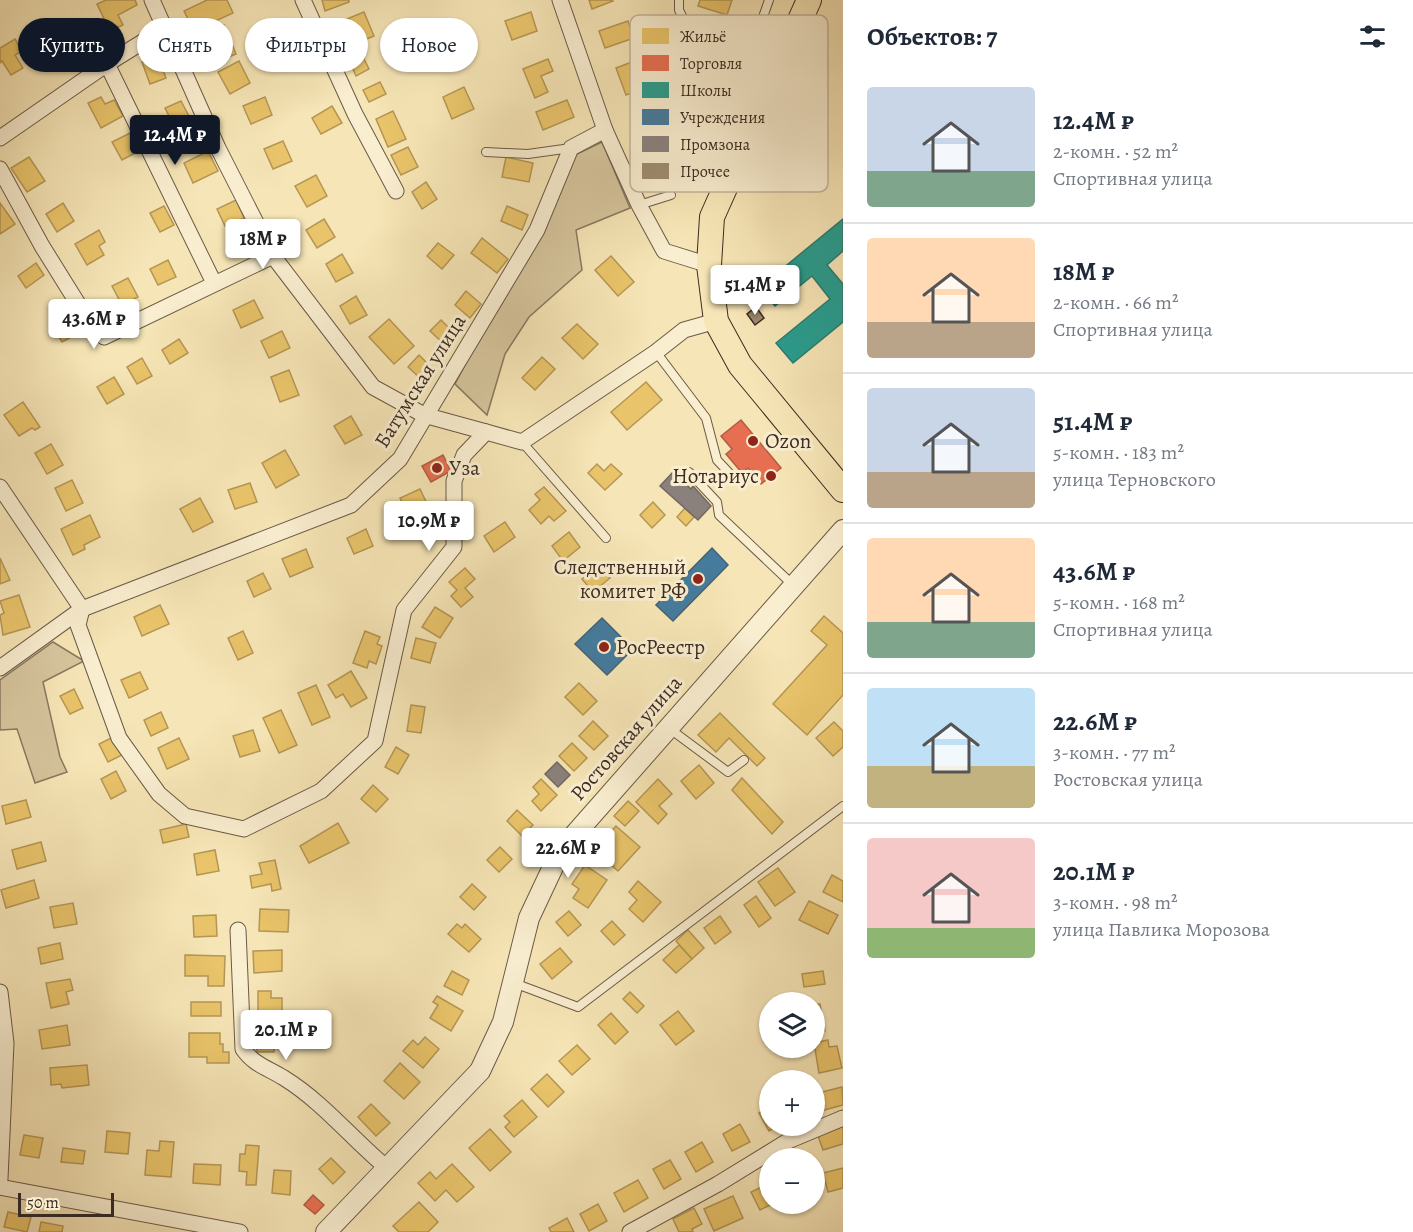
<!DOCTYPE html>
<html lang="ru">
<head>
<meta charset="utf-8">
<style>
  :root { --surface:#fff; --page:#f6f6f7; --text:#1f2937; --muted:#747a83; --line:#e0e1e3; --accent:#111827 }
  body { margin:0; font-family:Alegreya,serif; background:var(--page); color:var(--text); height:100vh; display:flex; flex-direction:column; font-size:22px; white-space:nowrap }
  * { box-sizing:border-box; margin:0 }
  p { font-size:20px; color:var(--muted) }
  .icon { flex:none; width:33px; height:33px; fill:none; stroke:currentColor; stroke-width:2; stroke-linecap:round; stroke-linejoin:round }
  .map { position:relative; flex:1; overflow:hidden }
  .sheet { display:flex; flex-direction:column; background:var(--surface); width:570px }
  .sheet>* { flex:none }
  .top-card { position:absolute; left:18px; top:18px; width:570px; height:54px; display:flex; gap:12px }
  .fabs { position:absolute; left:759px; top:992px; display:grid; gap:12px }
  .fabs a { display:grid; place-items:center; width:66px; height:66px; border-radius:50%; background:var(--surface); box-shadow:0 2px 4px #0004; font-size:30px }
  .scale { position:absolute; left:18px; bottom:15px; width:96px; box-sizing:border-box; padding-left:6px; border:3px solid #3c2b22; border-top:0; font-size:16px; line-height:21px; white-space:nowrap; color:#3c2b22; -webkit-text-stroke:4px #f9eed0; paint-order:stroke }
  .price { position:absolute; translate:-50% -51px; padding:0 14px; border-radius:6px; background:#fff; color:#222; font-size:20px; line-height:39px; filter:drop-shadow(0 2px 3px #0008) }
  .price::after { content:''; position:absolute; left:50%; top:36px; width:18px; height:14px; margin-left:-9px; background:inherit; clip-path:polygon(0 0,100% 0,50% 100%) }
  .price.selected { background:var(--accent); color:#fff }
  ul { padding:0; list-style:none }
  li { display:flex; align-items:center; gap:18px; height:150px; padding:0 24px }
  li+li { border-top:2px solid var(--line) }
  li span { display:grid; place-items:center; flex:none; width:168px; height:120px; border-radius:6px; color:#555 }
  li>.icon { margin-inline-start:auto }
  span .icon { width:72px; height:72px; fill:#fffc; stroke-width:1 }
  li b { font-size:26px }
  h2 { display:flex; justify-content:space-between; align-items:center; height:72px; padding:0 24px; font-size:26px }
  .chip { padding:0 21px; border-radius:27px; background:var(--surface); box-shadow:0 2px 4px #0004; font-size:21px; line-height:54px }
  .chip.selected { background:var(--accent); color:#fff }
  main { display:flex; flex:1; min-height:0 }
  .map>svg:first-child { display:block }
</style>
</head>
<body>
<main>
<div class="map">
<svg width="843" height="1232" viewBox="0 0 843 1232">
  <rect width="100%" height="100%" fill="#f6e5b6"/>
  <filter id="stains"><feTurbulence type="fractalNoise" baseFrequency=".00333" numOctaves="4"/><feColorMatrix values="0 0 0 0 .2 0 0 0 0 .09 0 0 0 0 .02 0 0 0 .5 -.17"/></filter>
  <radialGradient id="worn" r=".72"><stop offset=".6" stop-color="#630" stop-opacity="0"/><stop offset="1" stop-color="#630" stop-opacity=".3"/></radialGradient>
  <g fill="#d6c59d" stroke="#897860" stroke-width="1.5">
    <polygon points="602,142 630,208 576,230 582,270 529,317 505,354 487,415 455,384 575,155"/>
    <polygon points="53,642 84,661 43,682 60,757 67,772 35,783 17,729 0,730 0,680"/>
  </g>
  <g fill="#e9c46a" stroke="#b59654" stroke-width="1.5">
    <polygon points="106,0 135,0 137,5 118,15 123,25 110,31 97,4"/>
    <polygon points="207,0 227,0 233,13 194,31 184,11"/>
    <polygon points="322,0 349,0 349,2 325,11"/>
    <polygon points="589,0 612,0 613,1 592,9"/>
    <polygon points="700,0 732,0 727,15 698,6"/>
    <polygon points="364,12 374,36 341,49 335,36 346,31 342,21"/>
    <polygon points="531,12 537,31 512,40 505,21"/>
    <polygon points="628,21 634,38 605,48 599,31"/>
    <polygon points="224,25 236,54 220,60 208,32"/>
    <polygon points="44,35 50,47 37,53 31,41"/>
    <polygon points="15,39 22,51 15,55 23,68 11,75 2,61 0,63 0,48"/>
    <polygon points="362,55 369,69 356,76 352,67 348,69 345,63"/>
    <polygon points="158,57 166,78 150,84 142,62"/>
    <polygon points="548,59 553,71 541,76 548,92 535,98 523,69"/>
    <polygon points="239,61 250,83 230,94 218,72"/>
    <polygon points="632,62 642,89 626,95 616,68"/>
    <polygon points="380,82 386,94 369,102 363,90"/>
    <polygon points="464,87 474,109 452,119 443,97"/>
    <polygon points="101,97 105,104 114,100 123,116 101,128 88,103"/>
    <polygon points="265,97 272,115 251,124 243,106"/>
    <polygon points="567,100 574,117 543,130 536,112"/>
    <polygon points="181,101 191,120 175,128 165,108"/>
    <polygon points="332,106 342,123 321,134 312,118"/>
    <polygon points="393,111 406,139 388,147 376,119"/>
    <polygon points="130,133 139,151 122,160 112,142"/>
    <polygon points="283,141 292,161 273,169 264,149"/>
    <polygon points="408,147 418,167 401,175 391,155"/>
    <polygon points="208,151 218,171 193,183 184,163"/>
    <polygon points="29,157 45,181 27,192 11,168"/>
    <polygon points="506,157 533,163 529,182 502,177"/>
    <polygon points="316,175 327,196 307,207 295,186"/>
    <polygon points="426,182 437,199 422,209 412,192"/>
    <polygon points="236,200 244,218 225,226 217,209"/>
    <polygon points="0,203 15,224 0,234"/>
    <polygon points="63,203 74,221 57,232 46,214"/>
    <polygon points="164,206 174,225 160,232 150,213"/>
    <polygon points="507,206 528,215 522,230 501,221"/>
    <polygon points="324,219 335,237 317,248 306,230"/>
    <polygon points="99,230 105,242 99,246 104,255 87,265 75,244"/>
    <polygon points="482,238 508,259 497,273 471,253"/>
    <polygon points="438,243 454,255 442,269 427,256"/>
    <polygon points="342,254 353,273 336,282 326,264"/>
    <polygon points="611,256 634,282 618,296 595,270"/>
    <polygon points="168,260 176,277 158,285 150,269"/>
    <polygon points="36,263 44,275 26,288 18,276"/>
    <polygon points="128,278 138,297 122,305 112,286"/>
    <polygon points="466,291 481,304 470,318 455,305"/>
    <polygon points="356,296 367,315 350,324 340,306"/>
    <polygon points="254,300 263,318 241,328 233,310"/>
    <polygon points="66,316 77,334 62,342 52,325"/>
    <polygon points="389,319 414,346 394,364 369,337"/>
    <polygon points="441,320 458,337 453,343 449,339 444,344 430,331"/>
    <polygon points="577,324 598,344 583,359 562,338"/>
    <polygon points="282,331 290,348 269,358 261,341"/>
    <polygon points="179,339 188,353 170,364 162,350"/>
    <polygon points="419,355 433,369 422,380 408,367"/>
    <polygon points="542,357 555,369 535,390 522,378"/>
    <polygon points="142,358 152,376 137,384 127,367"/>
    <polygon points="289,370 299,395 280,402 271,377"/>
    <polygon points="114,377 124,394 107,404 97,387"/>
    <polygon points="646,382 662,400 627,430 611,412"/>
    <polygon points="23,402 40,427 35,430 32,428 19,436 4,415"/>
    <polygon points="351,416 362,435 345,444 334,426"/>
    <polygon points="51,444 63,465 47,474 35,453"/>
    <polygon points="285,450 299,475 276,488 262,463"/>
    <polygon points="597,464 604,471 611,464 622,474 605,490 588,473"/>
    <polygon points="72,480 83,503 66,511 55,488"/>
    <polygon points="250,483 257,502 235,509 228,490"/>
    <polygon points="544,487 566,511 554,521 549,516 541,524 529,510 540,500 535,494"/>
    <polygon points="420,489 429,508 404,520 398,509 404,506 400,498"/>
    <polygon points="200,498 213,522 193,532 180,509"/>
    <polygon points="653,502 665,515 652,528 640,515"/>
    <polygon points="685,508 694,517 686,526 677,517"/>
    <polygon points="90,515 100,537 84,545 85,549 73,555 61,529"/>
    <polygon points="505,522 515,537 494,552 484,536"/>
    <polygon points="366,529 373,546 354,554 347,538"/>
    <polygon points="569,532 580,547 563,561 552,546"/>
    <polygon points="306,549 313,567 290,577 282,559"/>
    <polygon points="0,558 10,580 0,584"/>
    <polygon points="599,565 610,578 593,592 582,579"/>
    <polygon points="465,568 475,579 465,588 473,597 461,607 451,596 457,590 449,582"/>
    <polygon points="263,573 271,589 254,597 247,581"/>
    <polygon points="19,595 30,627 3,635 0,615 4,613 0,601"/>
    <polygon points="160,605 169,624 142,636 134,617"/>
    <polygon points="435,607 453,618 440,638 422,627"/>
    <polygon points="824,616 843,633 843,695 807,735 773,704 827,645 811,631"/>
    <polygon points="243,631 253,653 238,660 228,638"/>
    <polygon points="365,631 380,637 377,644 382,646 376,664 369,661 367,668 353,663"/>
    <polygon points="416,638 436,643 430,663 411,658"/>
    <polygon points="351,671 367,698 351,707 343,694 336,698 328,685"/>
    <polygon points="140,672 148,689 129,698 121,680"/>
    <polygon points="579,683 597,701 583,715 565,697"/>
    <polygon points="316,685 330,717 312,725 298,693"/>
    <polygon points="74,689 83,708 70,714 60,696"/>
    <polygon points="411,705 425,707 421,733 407,731"/>
    <polygon points="281,710 297,745 279,753 263,718"/>
    <polygon points="161,712 168,728 151,736 144,720"/>
    <polygon points="720,713 765,758 757,766 729,738 716,752 698,735"/>
    <polygon points="593,721 608,736 594,750 579,736"/>
    <polygon points="834,722 843,731 843,747 833,756 816,738"/>
    <polygon points="253,730 260,751 240,757 233,736"/>
    <polygon points="113,737 122,755 108,762 99,744"/>
    <polygon points="179,738 189,759 167,769 158,748"/>
    <polygon points="572,743 587,758 574,771 559,756"/>
    <polygon points="396,747 409,755 398,774 385,767"/>
    <polygon points="699,765 714,783 696,799 681,781"/>
    <polygon points="116,771 126,791 111,799 101,779"/>
    <polygon points="742,778 783,822 772,834 732,790"/>
    <polygon points="541,779 557,795 541,811 532,801 539,794 533,787"/>
    <polygon points="658,779 672,794 659,806 667,814 658,824 636,802"/>
    <polygon points="373,785 388,799 376,812 361,799"/>
    <polygon points="26,800 31,817 6,824 2,806"/>
    <polygon points="628,801 639,811 625,826 614,816"/>
    <polygon points="517,810 533,825 522,836 507,821"/>
    <polygon points="338,823 349,843 309,863 300,846"/>
    <polygon points="186,824 189,837 163,843 160,830"/>
    <polygon points="616,826 640,847 618,871 594,850"/>
    <polygon points="41,842 46,861 17,869 12,850"/>
    <polygon points="500,847 512,859 499,872 487,860"/>
    <polygon points="215,850 219,871 197,875 194,854"/>
    <polygon points="275,860 281,889 272,891 271,884 252,888 250,876 262,874 259,863"/>
    <polygon points="585,865 607,880 588,908 573,898 579,889 572,884"/>
    <polygon points="778,868 795,892 775,906 758,882"/>
    <polygon points="832,875 843,881 843,902 823,892"/>
    <polygon points="34,880 39,898 6,908 1,890"/>
    <polygon points="638,881 661,902 643,922 629,909 637,900 629,892"/>
    <polygon points="472,884 486,897 474,910 460,897"/>
    <polygon points="756,896 771,918 759,927 744,905"/>
    <polygon points="809,901 838,915 828,934 799,920"/>
    <polygon points="73,903 77,924 54,928 50,907"/>
    <polygon points="260,909 289,910 288,932 259,931"/>
    <polygon points="569,911 581,925 568,936 556,922"/>
    <polygon points="216,915 217,936 194,937 193,916"/>
    <polygon points="720,916 731,932 715,944 704,928"/>
    <polygon points="612,921 625,935 614,945 601,931"/>
    <polygon points="457,924 462,928 465,924 481,939 469,952 448,934"/>
    <polygon points="688,930 704,948 692,959 676,941"/>
    <polygon points="60,943 63,959 41,964 38,948"/>
    <polygon points="679,945 692,959 676,973 663,960"/>
    <polygon points="560,948 572,962 552,979 540,964"/>
    <polygon points="282,950 282,971 254,973 253,951"/>
    <polygon points="185,955 225,956 224,986 208,986 208,976 185,976"/>
    <polygon points="452,971 469,980 462,995 444,986"/>
    <polygon points="823,971 825,984 804,987 802,974"/>
    <polygon points="70,979 73,990 66,992 69,1004 51,1008 46,983"/>
    <polygon points="258,991 271,991 271,998 282,998 282,1013 258,1013"/>
    <polygon points="630,992 644,1006 637,1013 623,999"/>
    <polygon points="437,996 463,1011 451,1031 430,1018 438,1005 433,1002"/>
    <rect x="191" y="1002" width="30" height="14"/>
    <polygon points="820,1004 825,1031 814,1033 814,1005"/>
    <polygon points="678,1011 694,1031 676,1045 660,1025"/>
    <polygon points="611,1013 628,1032 615,1044 598,1025"/>
    <polygon points="67,1025 70,1045 42,1049 39,1030"/>
    <polygon points="274,1029 274,1052 257,1052 256,1030"/>
    <polygon points="189,1033 220,1033 220,1044 223,1044 223,1052 229,1052 229,1063 207,1063 207,1057 189,1057"/>
    <polygon points="425,1037 439,1049 423,1068 403,1051 413,1040 418,1045"/>
    <polygon points="828,1040 829,1047 837,1046 842,1068 819,1073 814,1043"/>
    <polygon points="577,1045 590,1059 572,1075 559,1061"/>
    <polygon points="400,1063 420,1082 404,1099 384,1081"/>
    <polygon points="87,1065 89,1085 62,1088 61,1084 51,1085 50,1068"/>
    <polygon points="547,1074 564,1092 548,1107 531,1089"/>
    <polygon points="842,1087 843,1105 817,1112 814,1094"/>
    <polygon points="770,1095 770,1125 779,1125 769,1131 759,1113 768,1108 762,1099"/>
    <polygon points="522,1100 537,1117 514,1137 505,1127 510,1122 504,1116"/>
    <polygon points="371,1104 390,1123 376,1136 358,1117"/>
    <polygon points="740,1124 750,1142 732,1151 723,1134"/>
    <polygon points="843,1125 843,1144 823,1150 817,1133"/>
    <polygon points="490,1129 511,1152 490,1171 469,1148"/>
    <polygon points="107,1131 130,1133 128,1154 105,1152"/>
    <polygon points="24,1135 43,1138 39,1158 20,1155"/>
    <polygon points="160,1141 174,1142 171,1177 145,1175 147,1150 159,1151"/>
    <polygon points="702,1142 713,1162 696,1172 685,1152"/>
    <polygon points="246,1145 259,1146 256,1185 246,1185 247,1172 239,1171 240,1154 245,1154"/>
    <polygon points="63,1148 85,1151 83,1164 61,1162"/>
    <polygon points="331,1158 345,1172 333,1184 319,1169"/>
    <polygon points="670,1160 681,1179 664,1189 653,1169"/>
    <polygon points="194,1164 221,1165 220,1185 193,1183"/>
    <polygon points="452,1164 474,1187 457,1202 446,1190 435,1201 418,1183 430,1172 436,1179"/>
    <polygon points="843,1168 843,1188 828,1192 823,1173"/>
    <polygon points="274,1170 291,1171 290,1195 272,1193"/>
    <polygon points="638,1180 648,1198 624,1212 614,1193"/>
    <polygon points="768,1184 770,1203 774,1203 760,1210 751,1192"/>
    <polygon points="733,1196 743,1218 714,1231 704,1209"/>
    <polygon points="419,1202 438,1222 428,1232 399,1232 393,1226"/>
    <polygon points="598,1204 607,1221 589,1231 580,1214"/>
    <polygon points="694,1208 702,1224 692,1229 693,1232 679,1232 673,1219"/>
    <polygon points="8,1212 31,1217 27,1232 4,1227"/>
    <polygon points="567,1218 574,1232 551,1232 549,1228"/>
    <polygon points="41,1222 63,1226 62,1232 39,1232"/>
  </g>
  <g fill="#e76f51" stroke="#b45b43" stroke-width="1.5">
    <polygon points="741,420 781,468 761,484 748,468 742,473 726,454 732,449 721,436"/>
    <polygon points="443,455 451,471 431,482 422,466"/>
    <polygon points="313,1195 324,1205 315,1214 304,1205"/>
  </g>
  <polygon fill="#2a9d8f" stroke="#2f7b6e" stroke-width="1.5" points="843,219 843,251 827,265 843,284 843,322 793,363 776,343 830,299 812,276 775,306 760,287"/>
  <g fill="#457b9d" stroke="#426378" stroke-width="1.5">
    <polygon points="712,548 728,565 673,621 656,605"/>
    <polygon points="602,618 633,649 607,675 575,644"/>
  </g>
  <g fill="#8a817c" stroke="#736761" stroke-width="1.5">
    <polygon points="673,472 691,489 693,486 711,506 698,520 660,486"/>
    <polygon points="557,762 570,775 558,787 545,774"/>
  </g>
  <polygon fill="#9d8c6f" stroke="#3c2b22" stroke-width="1.5" points="756,307 764,318 755,325 747,314"/>
  <g fill="none" stroke-linecap="round" stroke-linejoin="round">
    <defs>
      <g id="service">
        <polyline points="679,0 679,10 685,22 776,68"/>
        <polyline points="750,54 769,0"/>
        <polyline points="486,152 528,154 571,148"/>
        <polyline points="639,205 671,195"/>
        <polyline points="656,352 706,418 717,460 733,477"/>
        <polyline points="522,442 606,538"/>
        <polyline points="689,472 717,502 719,515 793,585"/>
        <polyline points="670,729 728,772 744,760"/>
        <polyline points="514,983 578,1007 843,806"/>
      </g>
      <g id="minor">
        <polyline points="152,0 218,148 273,256 373,387 424,415 486,432"/>
        <polyline points="303,0 355,114 396,191"/>
        <polyline points="560,0 605,130 639,205 664,251 709,265"/>
        <polyline points="107,64 214,283"/>
        <polyline points="0,138 107,64 165,28"/>
        <polyline points="0,169 42,246 93,328 104,337 273,256"/>
        <polyline points="0,487 82,609 78,625 119,738 159,794 185,816 244,829 321,791 375,741 404,610 454,547 454,481 464,455 486,432 522,442 656,352 684,330 716,321"/>
        <polyline points="0,668 82,609 351,505 400,459 537,230 571,148 605,130"/>
        <path d="M238 930 243 1049C254 1065 268 1068 284 1078 324 1103 351 1138 387 1168"/>
        <polyline points="0,992 6,1043 0,1179"/>
        <polyline points="0,1187 240,1232"/>
        <polyline points="630,1232 718,1184 788,1141 843,1118"/>
      </g>
      <polyline id="tertiary" points="326,1232 480,1071 503,1022 529,918 561,850 843,530"/>
      <polyline id="primary" points="809,0 712,217 709,265 716,321 740,365 843,490"/>
    </defs>
    <use href="#service" stroke="#6a5a47" stroke-width="10"/>
    <use href="#minor" stroke="#6a5a47" stroke-width="17"/>
    <use href="#tertiary" stroke="#6a5a47" stroke-width="22"/>
    <use href="#primary" stroke="#3c2b22" stroke-width="26"/>
    <use href="#service" stroke="#f9eed0" stroke-width="8"/>
    <use href="#minor" stroke="#f9eed0" stroke-width="15"/>
    <use href="#tertiary" stroke="#f9eed0" stroke-width="20"/>
    <use href="#primary" stroke="#f6e5b6" stroke-width="24"/>
  </g>
  <g fill="#8f2418" stroke="#f9eed0" stroke-width="2">
    <circle cx="753" cy="441" r="6"/>
    <circle cx="437" cy="468" r="6"/>
    <circle cx="771" cy="476" r="6"/>
    <circle cx="698" cy="579" r="6"/>
    <circle cx="604" cy="647" r="6"/>
  </g>
  <g text-anchor="middle" stroke-width="6" stroke-linejoin="round" paint-order="stroke">
    <g font-size="21" fill="#3c2b22" stroke="#f9eed0">
      <text transform="translate(420 381) rotate(-58)" y="7">Батумская улица</text>
      <text transform="translate(626 738) rotate(-49)" y="7">Ростовская улица</text>
    </g>
    <g font-size="21" fill="#3c2b22" stroke="#f9eed0" text-anchor="start">
      <text x="765" y="448">Ozon</text>
      <text x="449" y="475">Уза</text>
      <text x="759" y="483" text-anchor="end">Нотариус</text>
      <text x="686" y="574" text-anchor="end">Следственный<tspan x="686" dy="24">комитет РФ</tspan></text>
      <text x="616" y="654">РосРеестр</text>
    </g>
  </g>
  <rect x="630" y="15" width="198" height="177" rx="9" fill="#f9eed0" stroke="#c0b49c" stroke-width="1.5"/>
  <rect x="642" y="28" width="27" height="16" fill="#e9c46a"/>
  <rect x="642" y="55" width="27" height="16" fill="#e76f51"/>
  <rect x="642" y="82" width="27" height="16" fill="#2a9d8f"/>
  <rect x="642" y="109" width="27" height="16" fill="#457b9d"/>
  <rect x="642" y="136" width="27" height="16" fill="#8a817c"/>
  <rect x="642" y="163" width="27" height="16" fill="#9d8c6f"/>
  <g font-size="16" fill="#3c2b22">
    <text x="680" y="42">Жильё</text>
    <text x="680" y="69">Торговля</text>
    <text x="680" y="96">Школы</text>
    <text x="680" y="123">Учреждения</text>
    <text x="680" y="150">Промзона</text>
    <text x="680" y="177">Прочее</text>
  </g>
  <rect width="100%" height="100%" filter="url(#stains)"/>
  <rect width="100%" height="100%" fill="url(#worn)"/>
</svg>
<div class="fabs">
<a><svg class="icon" aria-label="layers" viewBox="0 0 24 24"><path d="M12 4l9 5-9 5-9-5zM3 14l9 5 9-5"/></svg></a>
<a>+</a>
<a>−</a>
</div>
<div class="scale">50 m</div>
<b class="price selected" style="left:175px;top:166px">12.4M ₽</b>
<b class="price" style="left:263px;top:270px">18M ₽</b>
<b class="price" style="left:755px;top:316px">51.4M ₽</b>
<b class="price" style="left:94px;top:350px">43.6M ₽</b>
<b class="price" style="left:429px;top:552px">10.9M ₽</b>
<b class="price" style="left:568px;top:879px">22.6M ₽</b>
<b class="price" style="left:286px;top:1061px">20.1M ₽</b>
<div class="top-card">
<a class="chip selected">Купить</a>
<a class="chip">Снять</a>
<a class="chip">Фильтры</a>
<a class="chip">Новое</a>
</div>
</div>
<section class="sheet">
<h2>Объектов: 7<svg class="icon" aria-label="filters" viewBox="0 0 24 24"><path d="M4 7h16M4 17h16"/><circle cx="9" cy="7" r="2"/><circle cx="15" cy="17" r="2"/></svg></h2>
<ul>
<li><span style="background:linear-gradient(#c9d6e8 70%,#7fa58c 0)"><svg class="icon" aria-label="home" viewBox="0 0 24 24"><path d="M3 11l9-7 9 7M6 9v11h12V9"/></svg></span><div><b>12.4M ₽</b><p>2-комн. · 52 m²</p><p>Спортивная улица</p></div></li>
<li><span style="background:linear-gradient(#ffd9b3 70%,#b9a48a 0)"><svg class="icon" aria-label="home" viewBox="0 0 24 24"><path d="M3 11l9-7 9 7M6 9v11h12V9"/></svg></span><div><b>18M ₽</b><p>2-комн. · 66 m²</p><p>Спортивная улица</p></div></li>
<li><span style="background:linear-gradient(#c9d6e8 70%,#b9a48a 0)"><svg class="icon" aria-label="home" viewBox="0 0 24 24"><path d="M3 11l9-7 9 7M6 9v11h12V9"/></svg></span><div><b>51.4M ₽</b><p>5-комн. · 183 m²</p><p>улица Терновского</p></div></li>
<li><span style="background:linear-gradient(#ffd9b3 70%,#7fa58c 0)"><svg class="icon" aria-label="home" viewBox="0 0 24 24"><path d="M3 11l9-7 9 7M6 9v11h12V9"/></svg></span><div><b>43.6M ₽</b><p>5-комн. · 168 m²</p><p>Спортивная улица</p></div></li>
<li><span style="background:linear-gradient(#bfe0f5 65%,#c2b280 0)"><svg class="icon" aria-label="home" viewBox="0 0 24 24"><path d="M3 11l9-7 9 7M6 9v11h12V9"/></svg></span><div><b>22.6M ₽</b><p>3-комн. · 77 m²</p><p>Ростовская улица</p></div></li>
<li><span style="background:linear-gradient(#f6c9c9 75%,#8fb573 0)"><svg class="icon" aria-label="home" viewBox="0 0 24 24"><path d="M3 11l9-7 9 7M6 9v11h12V9"/></svg></span><div><b>20.1M ₽</b><p>3-комн. · 98 m²</p><p>улица Павлика Морозова</p></div></li>
</ul>
</section>
</main>
</body>
</html>
